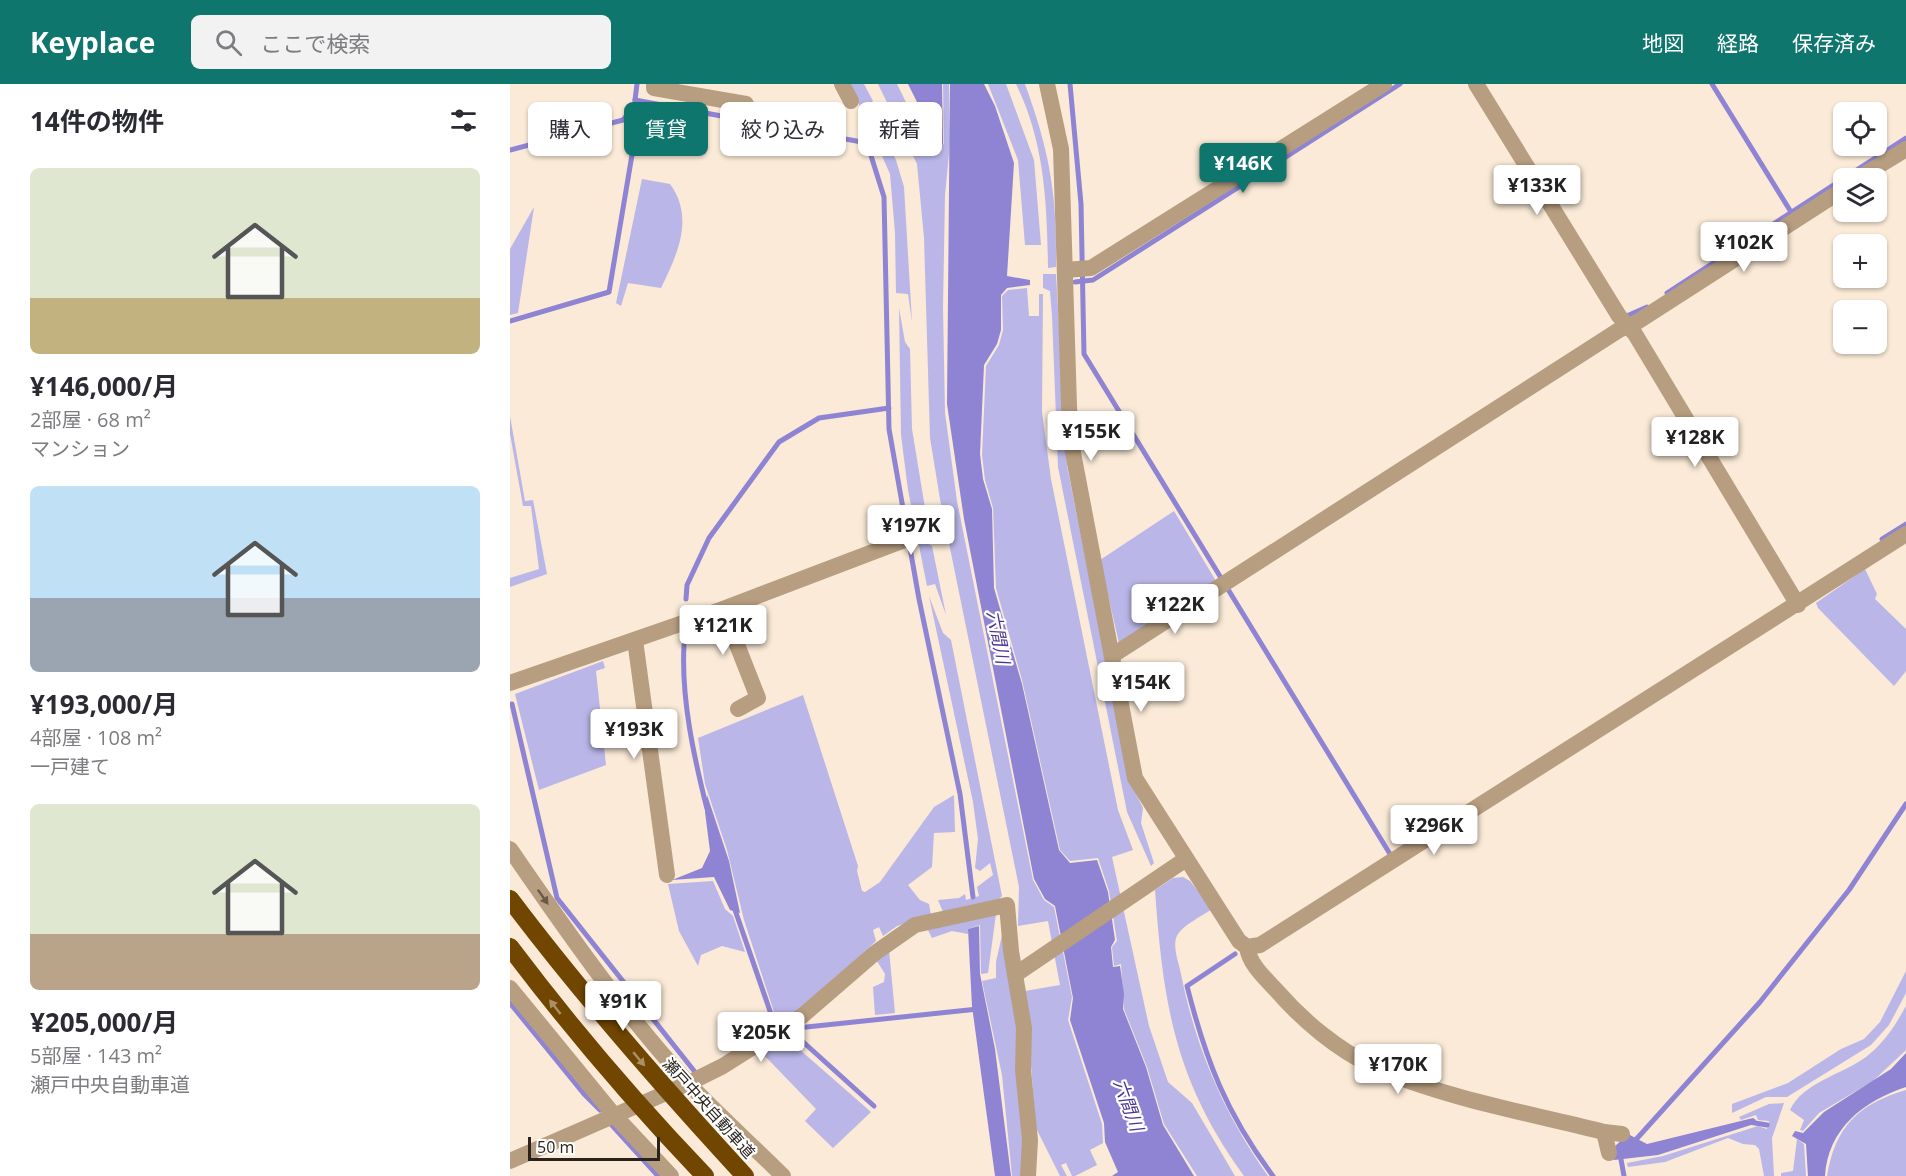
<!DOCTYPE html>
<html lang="ja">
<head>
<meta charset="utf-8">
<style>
  :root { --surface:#fff; --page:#f2f2f3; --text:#2b2b33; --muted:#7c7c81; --accent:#0f766e }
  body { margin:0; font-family:"Open Sans","Noto Sans JP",sans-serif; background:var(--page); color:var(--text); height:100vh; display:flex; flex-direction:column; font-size:22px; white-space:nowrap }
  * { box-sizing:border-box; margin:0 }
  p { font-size:20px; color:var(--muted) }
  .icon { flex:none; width:33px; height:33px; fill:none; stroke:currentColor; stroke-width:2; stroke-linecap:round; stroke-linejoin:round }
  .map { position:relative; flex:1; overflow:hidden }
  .sheet { display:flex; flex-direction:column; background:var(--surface); width:510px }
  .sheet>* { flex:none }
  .guide { position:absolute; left:18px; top:18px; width:570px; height:54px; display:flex; gap:12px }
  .fabs { position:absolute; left:1323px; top:18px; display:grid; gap:12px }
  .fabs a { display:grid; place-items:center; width:54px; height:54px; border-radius:9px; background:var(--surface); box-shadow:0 2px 4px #0004; font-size:30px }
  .scale { position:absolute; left:18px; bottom:15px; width:132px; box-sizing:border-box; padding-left:6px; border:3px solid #29231c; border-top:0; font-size:16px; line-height:21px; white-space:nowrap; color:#29231c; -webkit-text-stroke:4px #fff; paint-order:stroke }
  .price { position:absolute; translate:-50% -51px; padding:0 14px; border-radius:6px; background:#fff; color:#222; font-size:20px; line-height:39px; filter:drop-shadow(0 2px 3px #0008) }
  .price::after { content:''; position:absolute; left:50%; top:36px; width:18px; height:14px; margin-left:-9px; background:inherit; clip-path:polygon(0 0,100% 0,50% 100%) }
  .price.active { background:var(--accent); color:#fff }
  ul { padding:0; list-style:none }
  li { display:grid; align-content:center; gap:12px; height:318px; padding:0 30px }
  li span { display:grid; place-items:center; height:186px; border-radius:9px; color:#555 }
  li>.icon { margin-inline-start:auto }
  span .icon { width:108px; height:108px; fill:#fffc; stroke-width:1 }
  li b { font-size:26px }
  h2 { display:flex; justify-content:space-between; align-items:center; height:72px; padding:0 30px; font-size:26px }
  .chip { padding:0 21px; border-radius:9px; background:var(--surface); box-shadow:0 2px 4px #0004; font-size:21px; line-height:54px }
  .chip.active { background:var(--accent); color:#fff }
  header { display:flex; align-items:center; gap:36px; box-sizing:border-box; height:84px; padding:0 30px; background:var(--accent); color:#fff }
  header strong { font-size:28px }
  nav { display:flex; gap:33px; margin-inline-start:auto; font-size:21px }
  .search { width:420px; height:54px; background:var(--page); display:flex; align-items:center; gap:15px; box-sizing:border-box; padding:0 21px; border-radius:9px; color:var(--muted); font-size:22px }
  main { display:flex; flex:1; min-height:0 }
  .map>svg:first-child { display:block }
</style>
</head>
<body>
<header>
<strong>Keyplace</strong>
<div class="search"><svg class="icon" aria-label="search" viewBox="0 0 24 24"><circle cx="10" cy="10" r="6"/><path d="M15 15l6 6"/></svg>ここで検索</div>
<nav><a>地図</a><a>経路</a><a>保存済み</a></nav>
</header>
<main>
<section class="sheet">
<h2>14件の物件<svg class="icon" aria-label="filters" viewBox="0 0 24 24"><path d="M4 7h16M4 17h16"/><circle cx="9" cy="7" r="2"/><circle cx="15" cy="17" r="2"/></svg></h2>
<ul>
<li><span style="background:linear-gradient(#dfe7d0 70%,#c2b280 0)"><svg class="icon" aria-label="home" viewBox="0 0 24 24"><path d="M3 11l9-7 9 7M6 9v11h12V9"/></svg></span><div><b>¥146,000/月</b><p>2部屋 · 68 m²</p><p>マンション</p></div></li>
<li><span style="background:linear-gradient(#bfe0f5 60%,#9aa5b1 0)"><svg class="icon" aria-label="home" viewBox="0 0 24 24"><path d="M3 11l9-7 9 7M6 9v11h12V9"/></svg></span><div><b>¥193,000/月</b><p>4部屋 · 108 m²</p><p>一戸建て</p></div></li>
<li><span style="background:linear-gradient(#dfe7d0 70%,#b9a48a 0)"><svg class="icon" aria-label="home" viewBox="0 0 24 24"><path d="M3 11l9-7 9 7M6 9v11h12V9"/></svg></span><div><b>¥205,000/月</b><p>5部屋 · 143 m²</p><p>瀬戸中央自動車道</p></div></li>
</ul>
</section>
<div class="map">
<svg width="1396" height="1092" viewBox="0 0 1396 1092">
  <rect width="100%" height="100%" fill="#faead7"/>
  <g fill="#bab6e8">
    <polygon points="340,0 354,0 363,17 359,20 386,76 394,103 402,238 398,210 386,209 385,149 380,90"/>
    <polygon points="368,0 387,0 410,47 428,61 434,60 433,0 439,0 440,59 435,111 433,223 435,329 447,417 523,796 534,816 544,823 562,913 558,936 592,1040 593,1059 580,1066 587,1081 565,1092 562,1092 556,1079 551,1081 557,1092 550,1092 526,1044 515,907 550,901 538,837 508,842 509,803 430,415 420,354 414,154 407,80"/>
    <polygon points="478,0 496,0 524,76 531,161 515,161 508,76"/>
    <path d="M506 0H515C540 69 547 110 546 183L538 184C537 120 535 59 506 0Z"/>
    <path d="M132 95 160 100C185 134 167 171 151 204L118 199 111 222 106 219Z"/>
    <polygon points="24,123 8,229 0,231 0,165"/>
    <polygon points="533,190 546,190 557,382 620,698 633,724 631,739 644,779 641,782 617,728 548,383 542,232 540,207 533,204"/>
    <polygon points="517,204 519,232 529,232 529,210 533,210 532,328 541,395 608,726 623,766 602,773 639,942 658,998 682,1019 725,1092 687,1092 654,1040 637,983 614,925 611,880 604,882 602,863 607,857 599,807 588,774 560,777 550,766 512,596 486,504 483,424 475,396 472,371 476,282 489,261 493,246 492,212 498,206"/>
    <polygon points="389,224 395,258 400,265 402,345 416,430 412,439 417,459 422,462 436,531 425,500 417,502 398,406 391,351"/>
    <polygon points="0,332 15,417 23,416 37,490 0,503 0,494 29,485 21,422 13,422 0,350"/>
    <polygon points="664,427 706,497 609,559 590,476"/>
    <polygon points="1355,485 1367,510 1365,515 1396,545 1396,587 1384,602 1308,524 1306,519"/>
    <polygon points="419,512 433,549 441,556 492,812 488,816 433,828 428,816 449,814 455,810 456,816 469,812 467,803 483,791 480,779 470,787 465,784 468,755 463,718"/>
    <polygon points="93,577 95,584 86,587 96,681 29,706 5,610"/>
    <polygon points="293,611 348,782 347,787 352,807 355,808 370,798 424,723 444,711 445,748 424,749 422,783 398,801 410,816 419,820 421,831 387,842 373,852 369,843 363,846 366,857 300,918 274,936 264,928 234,836 217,766 195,700 188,654"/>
    <path d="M673 793 680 797 702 825C692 832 675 840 668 850 661 860 669 879 671 890 686 965 714 1030 758 1092H734C665 997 653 920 645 806L663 794Z"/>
    <polygon points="203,797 215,825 223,832 235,868 212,862 191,871 188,882 169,847 158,800"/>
    <polygon points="486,830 478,889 471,890 470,841 458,845 458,850 442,847 422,854 417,844"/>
    <path d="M494 842C505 924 515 1009 512 1092H502L492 991 472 897 486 894V878Z"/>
    <polygon points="379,866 385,929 365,931 363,903 374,898 375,890 367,877"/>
    <polygon points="1396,887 1396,909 1379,941 1361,961 1277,1013 1256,1013 1222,1029 1222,1020 1278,999 1331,965 1354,955 1370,938"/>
    <path d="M1396 922V966L1363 997 1309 1029 1293 1047 1290 1046 1294 1036 1280 1026C1292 999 1333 990 1356 973 1374 959 1385 942 1396 922Z"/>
    <polygon points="281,953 289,965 361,1028 323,1064 295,1037 306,1025 253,970"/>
    <path d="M1396 1006V1092H1317C1325 1043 1348 1020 1396 1006Z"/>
    <polygon points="1274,1019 1262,1054 1264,1092 1254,1092 1249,1065 1245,1061 1233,1060 1218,1054 1155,1078 1118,1083 1117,1079 1153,1072 1248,1042 1257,1045 1259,1037 1248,1036 1246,1031 1231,1036 1229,1033 1259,1020"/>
    <polygon points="1287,1055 1294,1060 1296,1092 1271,1092 1271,1089 1283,1087"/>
  </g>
  <g fill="#8e84d3">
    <polygon points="398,0 432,0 433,60 428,60"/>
    <polygon points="440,0 474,0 485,22 504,79 497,192 520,196 520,201 497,204 491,211 491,246 487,260 474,281 470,370 473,395 482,425 484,504 512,600 549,766 560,779 587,776 598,808 605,856 601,863 603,883 610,882 614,910 613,925 636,983 653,1041 684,1092 602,1092 608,1088 595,1058 594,1039 560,936 563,914 545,822 535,815 524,795 454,435 437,320"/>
    <polygon points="197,711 219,777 230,829 220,826 204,793 162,796 192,784 200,767 195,728"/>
    <polygon points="469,842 470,890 485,965 501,1092 485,1092 462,922 458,845"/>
    <path d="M1396 969V1003C1353 1017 1318 1045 1315 1092H1298L1296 1060 1282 1052 1285 1047 1293 1049 1314 1028 1381 985Z"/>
    <polygon points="1243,1034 1246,1036 1244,1040 1148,1071 1104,1076 1102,1065 1118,1050 1137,1060"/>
  </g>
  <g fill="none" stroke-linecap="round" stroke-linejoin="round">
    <g stroke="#8e84d3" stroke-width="5">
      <polyline points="560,0 571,120 574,270 880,770"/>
      <polyline points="1202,0 1281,128"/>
      <polyline points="125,16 127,0"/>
      <polyline points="0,66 113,36 124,22"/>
      <polyline points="565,198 583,196 890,0"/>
      <polyline points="1157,209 1396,54"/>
      <polyline points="1119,231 1137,223"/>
      <polyline points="0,237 99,208 127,41 125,16 357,59 374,113 379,345 409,515 450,710 463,813"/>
      <polyline points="1372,455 1396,440"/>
      <polyline points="176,515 177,501 199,454 269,358 309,334 379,324"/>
      <path d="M174 561C171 615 184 673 197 725"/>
      <polyline points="2,620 47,814 185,988"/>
      <polyline points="224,823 261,930 270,938"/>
      <path d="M725 870 677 902C696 977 716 1029 763 1092"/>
      <polyline points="0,919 74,1010 90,1026"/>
      <polyline points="281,947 364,1022"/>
      <polyline points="261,961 287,944 468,925"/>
      <polyline points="99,1038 148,1092"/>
      <polyline points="1239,1038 1257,1041"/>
      <polyline points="1122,1060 1250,918 1339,806 1396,720"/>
      <polyline points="1110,1070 1114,1092"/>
    </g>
    <g stroke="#b89e80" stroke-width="16">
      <polyline points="144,0 144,4 236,20"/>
      <polyline points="332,0 341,17"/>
      <polyline points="537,0 551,65 560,353 625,694 729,857 737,863 750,861 1396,450"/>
      <polyline points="966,0 1109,232 1125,250 1288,521"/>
      <polyline points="1349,94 1396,65"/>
      <polyline points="555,186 581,184 874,0"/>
      <polyline points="213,525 248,614 228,625"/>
      <polyline points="125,556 157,791"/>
      <polyline points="603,571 1109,246 1127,238 1334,105"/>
      <polyline points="0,599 213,525 426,444"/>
      <path d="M0 765C55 845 112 927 178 999 208 1031 242 1061 273 1092"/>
      <path d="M737 863C739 880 755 894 767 907 793 937 828 966 864 983 930 1013 1022 1030 1094 1048L1112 1050"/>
      <polyline points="506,890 676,775"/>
      <polyline points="0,904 104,1031 161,1092"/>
      <polyline points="1094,1048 1099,1069"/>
      <polyline points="0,1077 179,999 213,982 292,932 365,869 405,841 497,821 501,867 514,944 513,986 520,1056 518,1092"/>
    </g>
    <g stroke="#704600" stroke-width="18">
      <path d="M0 815C73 912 153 1003 235 1092"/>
      <path d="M0 863C61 944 125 1019 195 1092"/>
    </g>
  </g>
  <defs><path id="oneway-solid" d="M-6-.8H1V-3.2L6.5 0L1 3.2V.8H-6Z" transform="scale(1.5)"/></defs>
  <use fill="#695a49" href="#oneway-solid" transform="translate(33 813) rotate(55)"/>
  <g fill="#a99066">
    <use href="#oneway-solid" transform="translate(45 923) rotate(-128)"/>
    <use href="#oneway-solid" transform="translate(129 975) rotate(50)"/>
  </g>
  <g text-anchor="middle" stroke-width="4.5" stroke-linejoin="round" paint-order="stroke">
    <g font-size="16" fill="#29231c" stroke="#fff">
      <text transform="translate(199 1024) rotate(48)" y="6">瀬戸中央自動車道</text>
    </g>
    <g font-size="18" font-style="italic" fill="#4a3693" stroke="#fff">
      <text transform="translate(488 553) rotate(79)" y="6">六間川</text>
      <text transform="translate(618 1021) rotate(70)" y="6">六間川</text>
    </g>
  </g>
</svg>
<div class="fabs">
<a><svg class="icon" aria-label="locate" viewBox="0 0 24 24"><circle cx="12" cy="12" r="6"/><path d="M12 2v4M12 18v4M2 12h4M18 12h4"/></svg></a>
<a><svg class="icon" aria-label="layers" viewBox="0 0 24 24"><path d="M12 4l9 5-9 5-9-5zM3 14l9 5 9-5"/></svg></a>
<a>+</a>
<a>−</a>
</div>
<div class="scale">50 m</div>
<b class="price active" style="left:733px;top:110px">¥146K</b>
<b class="price" style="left:1027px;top:132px">¥133K</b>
<b class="price" style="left:1234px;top:189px">¥102K</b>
<b class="price" style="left:581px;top:378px">¥155K</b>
<b class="price" style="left:1185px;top:384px">¥128K</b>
<b class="price" style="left:401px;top:472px">¥197K</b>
<b class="price" style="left:665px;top:551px">¥122K</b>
<b class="price" style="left:213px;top:572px">¥121K</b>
<b class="price" style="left:631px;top:629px">¥154K</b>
<b class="price" style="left:124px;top:676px">¥193K</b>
<b class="price" style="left:924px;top:772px">¥296K</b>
<b class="price" style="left:113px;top:948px">¥91K</b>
<b class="price" style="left:251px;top:979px">¥205K</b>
<b class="price" style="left:888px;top:1011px">¥170K</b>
<div class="guide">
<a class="chip">購入</a>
<a class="chip active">賃貸</a>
<a class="chip">絞り込み</a>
<a class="chip">新着</a>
</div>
</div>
</main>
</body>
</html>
